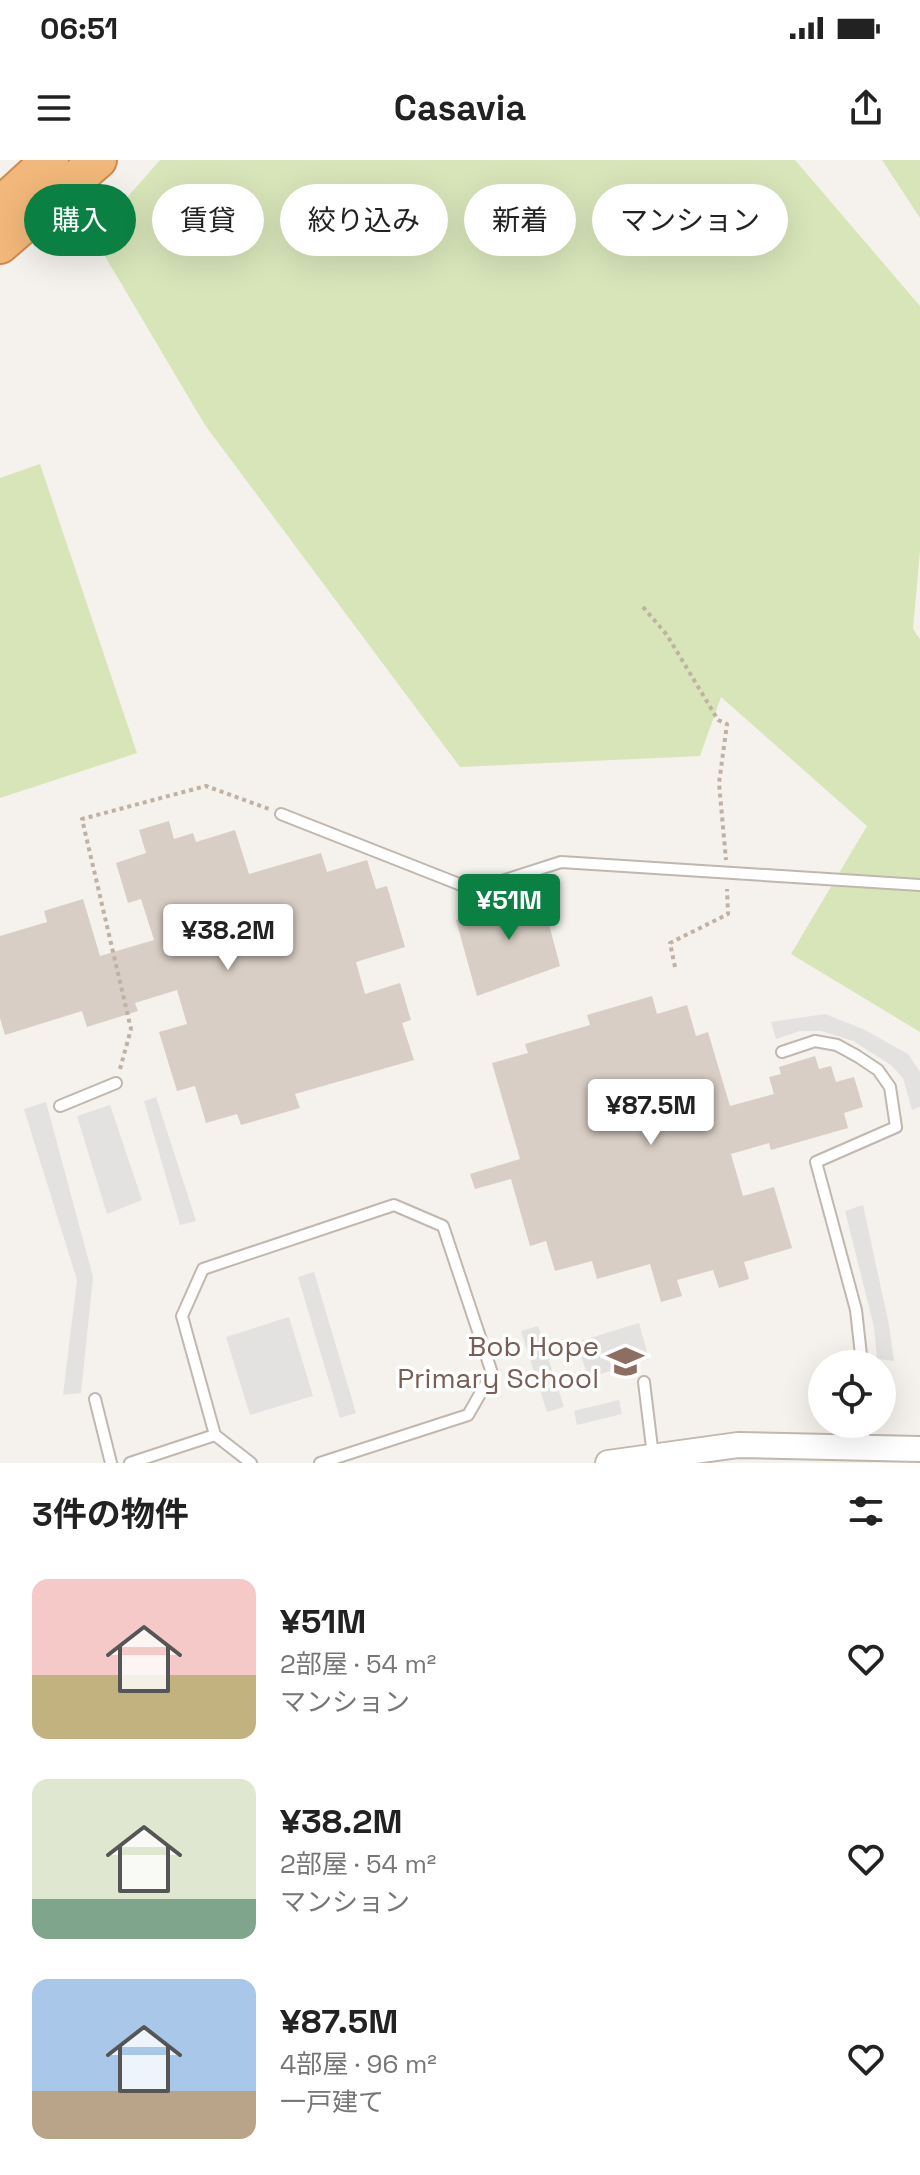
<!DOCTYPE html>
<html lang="ja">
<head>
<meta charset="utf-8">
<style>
  :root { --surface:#fff; --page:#f6f6f6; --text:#222; --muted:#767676; --accent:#0b8043 }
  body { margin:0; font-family:"Space Grotesk","Noto Sans JP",sans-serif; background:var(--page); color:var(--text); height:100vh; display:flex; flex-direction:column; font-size:30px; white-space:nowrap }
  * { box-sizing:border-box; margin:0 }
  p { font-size:26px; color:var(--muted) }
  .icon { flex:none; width:44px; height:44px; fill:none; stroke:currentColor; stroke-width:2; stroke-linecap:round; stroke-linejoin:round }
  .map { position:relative; height:1303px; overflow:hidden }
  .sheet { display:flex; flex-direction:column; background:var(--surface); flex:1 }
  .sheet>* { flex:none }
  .guide { position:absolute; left:24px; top:24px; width:872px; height:72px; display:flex; gap:16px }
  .buttons { position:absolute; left:808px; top:1190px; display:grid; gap:16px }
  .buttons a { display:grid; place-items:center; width:88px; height:88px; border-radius:50%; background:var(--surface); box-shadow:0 8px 32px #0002; font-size:40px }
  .price { position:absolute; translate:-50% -68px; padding:0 18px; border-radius:8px; background:#fff; color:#222; font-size:26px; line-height:52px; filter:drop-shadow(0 2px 4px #0008) }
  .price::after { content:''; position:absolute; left:50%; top:48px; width:24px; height:18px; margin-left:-12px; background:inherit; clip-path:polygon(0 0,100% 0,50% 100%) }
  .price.selected { background:var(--accent); color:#fff }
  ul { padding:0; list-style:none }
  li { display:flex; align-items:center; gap:24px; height:200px; padding:0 32px }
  li span { display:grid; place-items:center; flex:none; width:224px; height:160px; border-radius:16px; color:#555 }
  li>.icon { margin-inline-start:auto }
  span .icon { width:96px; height:96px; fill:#fffc; stroke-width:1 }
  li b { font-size:34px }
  h2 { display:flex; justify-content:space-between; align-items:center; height:96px; padding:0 32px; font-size:34px }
  .pill { padding:0 28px; border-radius:36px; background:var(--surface); box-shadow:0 8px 32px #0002; font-size:28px; line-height:72px }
  .pill.selected { background:var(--accent); color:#fff }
  .status { display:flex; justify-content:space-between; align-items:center; height:56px; padding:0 40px; background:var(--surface); direction:ltr }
  .status svg { height:22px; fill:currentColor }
  header { display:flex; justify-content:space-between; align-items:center; height:104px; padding:0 32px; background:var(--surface); font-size:36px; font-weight:800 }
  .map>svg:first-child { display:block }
</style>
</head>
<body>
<div class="status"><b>06:51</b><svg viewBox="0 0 49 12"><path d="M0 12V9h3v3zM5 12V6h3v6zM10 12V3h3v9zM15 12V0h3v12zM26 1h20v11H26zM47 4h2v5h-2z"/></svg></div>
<header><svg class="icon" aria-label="menu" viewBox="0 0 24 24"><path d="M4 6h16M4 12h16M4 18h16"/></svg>Casavia<svg class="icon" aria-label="share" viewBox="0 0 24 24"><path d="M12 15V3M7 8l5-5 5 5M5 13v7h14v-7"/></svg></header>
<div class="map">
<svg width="920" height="1303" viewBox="0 0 920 1303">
  <rect width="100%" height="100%" fill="#f5f1ec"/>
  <g fill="#d8e5b9">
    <polygon points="160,0 795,0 920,146 920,391 913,469 920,479 920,872 791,794 867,666 721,537 700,596 460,607 205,265 93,76"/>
    <polygon points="882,0 920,0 920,58"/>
    <polygon points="40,304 137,593 0,638 0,318"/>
  </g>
  <g fill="#e4e2e0">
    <polygon points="825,854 863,869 908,894 920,912 920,947 912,950 903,918 891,905 853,881 821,871 800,871 776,879 771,862"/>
    <polygon points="156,937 196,1061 180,1065 144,941"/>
    <polygon points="46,942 93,1117 81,1233 63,1235 77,1120 24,949"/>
    <polygon points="110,945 142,1040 107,1054 77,956"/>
    <polygon points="863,1045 889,1165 894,1201 877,1199 874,1167 845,1051"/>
    <polygon points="314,1112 356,1253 340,1258 298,1117"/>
    <polygon points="289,1157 313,1236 250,1255 226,1177"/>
    <polygon points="639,1163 649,1199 588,1218 577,1182"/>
    <polygon points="538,1166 564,1247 547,1252 521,1171"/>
    <polygon points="619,1240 622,1254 577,1265 574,1251"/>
  </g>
  <g fill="#d8cec5">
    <polygon points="169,661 174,679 193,673 196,682 235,670 249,714 321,693 327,712 367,700 376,729 387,726 405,787 356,802 365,834 400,823 411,860 402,863 414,900 295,934 300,948 241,965 237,954 206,963 195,926 177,931 159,872 187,864 177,830 135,843 138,851 87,867 82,851 5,875 0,858 0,776 47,762 44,751 83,739 100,796 154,780 141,739 128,743 116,703 146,693 139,670"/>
    <polygon points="549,728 556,749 546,753 560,806 477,836 456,760"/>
    <polygon points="652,836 657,854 687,845 696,876 708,872 730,946 774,934 769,917 781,914 779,907 815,896 819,909 831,906 836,922 854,917 863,947 844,953 848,968 771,990 769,983 731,994 743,1036 774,1027 792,1088 744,1102 749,1119 719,1128 713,1110 677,1120 682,1136 661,1142 650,1104 597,1119 592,1101 555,1111 546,1081 530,1086 511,1019 475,1029 470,1014 520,999 492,903 528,893 525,884 590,865 587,855"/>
  </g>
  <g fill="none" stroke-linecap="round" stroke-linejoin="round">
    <defs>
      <g id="service">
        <polyline points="281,654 474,730 561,702 920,725"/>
        <polyline points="782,892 815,881 837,885 857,896 878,910 890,927 896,967 816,1002 856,1150 862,1204"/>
        <polyline points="60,946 116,923"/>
        <polyline points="644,1222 653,1296"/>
        <polyline points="95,1239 111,1303"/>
        <polyline points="864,1264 864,1285"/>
        <polyline points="130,1303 215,1275"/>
        <polyline points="251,1303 215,1275 182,1156 203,1109 394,1045 443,1066 492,1213 468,1255 320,1303"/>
      </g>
      <polyline id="tertiary" points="608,1303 738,1285 920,1289"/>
      <g id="motorway">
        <polyline points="0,46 50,0"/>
        <polyline points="0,85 98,0"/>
      </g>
    </defs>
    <use href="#service" stroke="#c0b7af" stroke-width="14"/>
    <use href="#tertiary" stroke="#c0b7af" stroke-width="28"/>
    <use href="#motorway" stroke="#d18a4a" stroke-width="40"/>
    <g stroke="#c0b1a2" stroke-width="4" stroke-dasharray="4 4" stroke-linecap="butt">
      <polyline points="643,447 667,475 718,560 727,564 719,623 726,700"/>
      <polyline points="675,807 670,783 728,754 727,729"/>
      <polyline points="120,909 131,869 82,659 206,626 269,649"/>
    </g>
    <use href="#service" stroke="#fff" stroke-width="10"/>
    <use href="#tertiary" stroke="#fff" stroke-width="24"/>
    <use href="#motorway" stroke="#f2b77a" stroke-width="36"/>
  </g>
  <defs>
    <symbol id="school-bare" viewBox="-9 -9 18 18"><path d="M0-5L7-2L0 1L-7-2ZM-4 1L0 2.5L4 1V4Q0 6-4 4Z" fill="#8d6e63" stroke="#fff" stroke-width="2.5" paint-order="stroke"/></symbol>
  </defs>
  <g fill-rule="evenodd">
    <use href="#school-bare" x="600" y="1176" width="51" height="51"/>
  </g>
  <g text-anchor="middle" stroke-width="7" stroke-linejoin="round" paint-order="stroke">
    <g font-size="28" fill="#785e54" stroke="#fff" text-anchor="end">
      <text x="599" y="1196">Bob Hope<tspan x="599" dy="32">Primary School</tspan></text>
    </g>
  </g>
</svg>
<div class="buttons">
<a><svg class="icon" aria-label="locate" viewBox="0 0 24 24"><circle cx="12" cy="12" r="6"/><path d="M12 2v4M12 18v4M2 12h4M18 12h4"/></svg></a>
</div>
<b class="price selected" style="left:509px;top:782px">¥51M</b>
<b class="price" style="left:228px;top:812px">¥38.2M</b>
<b class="price" style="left:651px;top:987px">¥87.5M</b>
<div class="guide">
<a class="pill selected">購入</a>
<a class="pill">賃貸</a>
<a class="pill">絞り込み</a>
<a class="pill">新着</a>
<a class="pill">マンション</a>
</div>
</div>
<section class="sheet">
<h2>3件の物件<svg class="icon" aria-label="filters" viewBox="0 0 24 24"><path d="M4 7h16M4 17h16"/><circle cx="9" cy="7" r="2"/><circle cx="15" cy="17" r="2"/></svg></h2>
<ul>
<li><span style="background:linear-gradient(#f6c9c9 60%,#c2b280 0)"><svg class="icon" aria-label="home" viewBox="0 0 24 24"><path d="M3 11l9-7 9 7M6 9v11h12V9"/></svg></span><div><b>¥51M</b><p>2部屋 · 54 m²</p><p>マンション</p></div><svg class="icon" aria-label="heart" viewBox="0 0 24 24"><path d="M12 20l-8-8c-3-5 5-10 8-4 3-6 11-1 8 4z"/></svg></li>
<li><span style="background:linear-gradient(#dfe7d0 75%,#7fa58c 0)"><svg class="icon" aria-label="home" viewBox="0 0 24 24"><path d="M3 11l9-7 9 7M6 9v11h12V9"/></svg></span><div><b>¥38.2M</b><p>2部屋 · 54 m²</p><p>マンション</p></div><svg class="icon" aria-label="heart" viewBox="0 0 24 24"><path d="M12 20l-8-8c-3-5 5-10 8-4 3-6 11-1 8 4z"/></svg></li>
<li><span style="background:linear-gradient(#a9c7e8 70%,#b9a48a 0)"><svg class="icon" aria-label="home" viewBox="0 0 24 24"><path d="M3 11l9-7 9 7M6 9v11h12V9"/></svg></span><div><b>¥87.5M</b><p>4部屋 · 96 m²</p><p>一戸建て</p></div><svg class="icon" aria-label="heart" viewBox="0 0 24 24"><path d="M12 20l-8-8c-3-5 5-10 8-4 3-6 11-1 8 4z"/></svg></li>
</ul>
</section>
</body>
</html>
